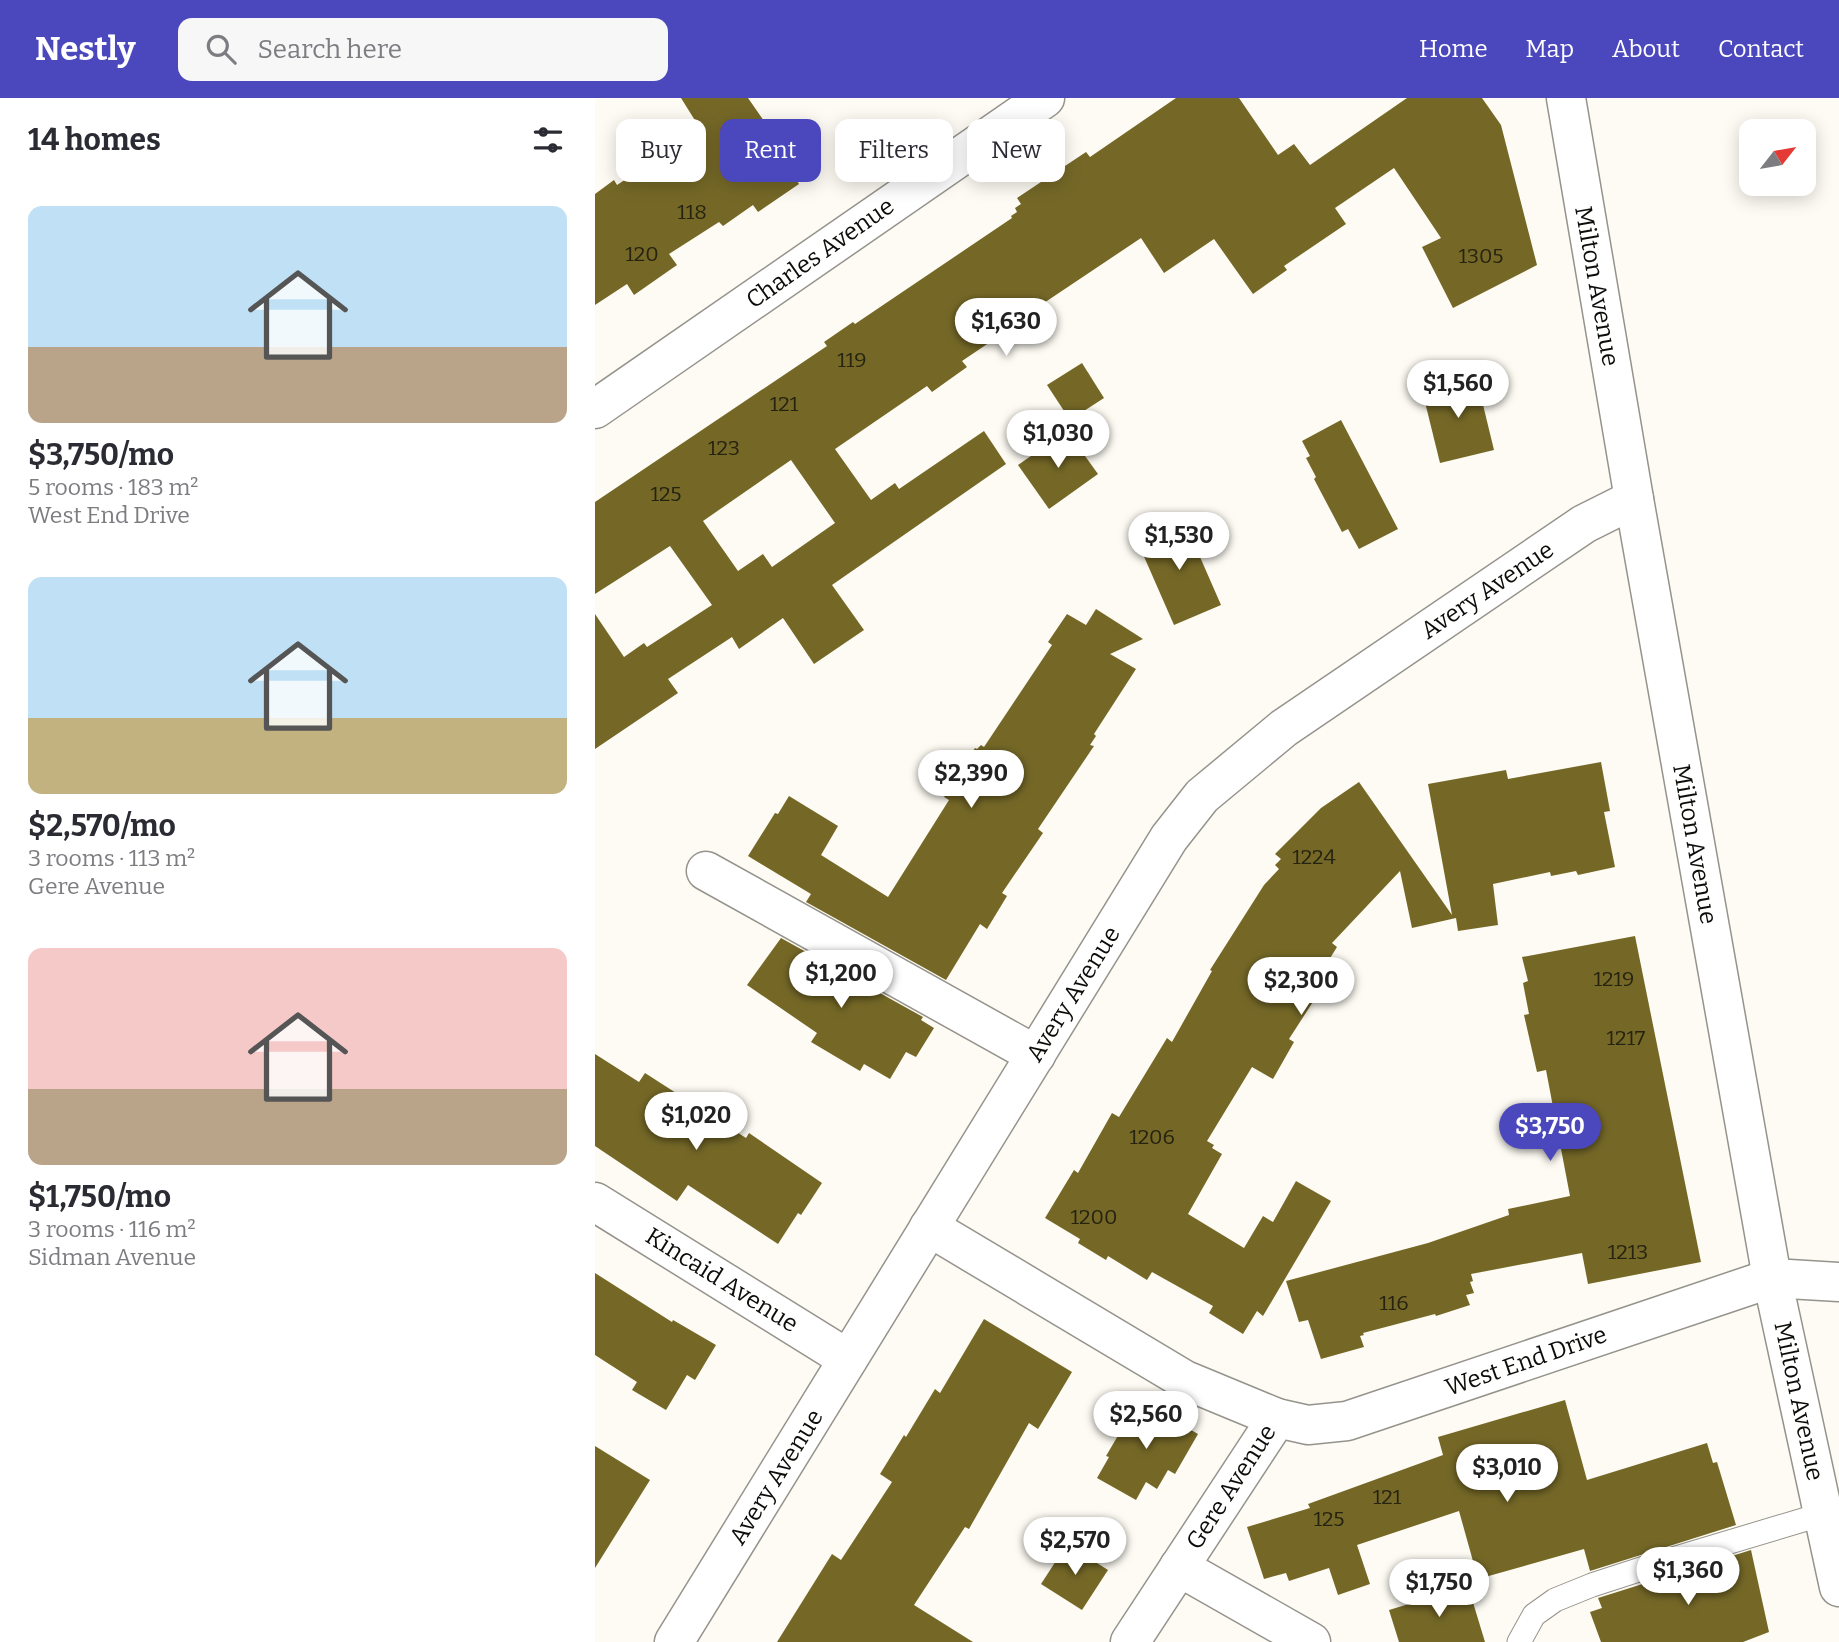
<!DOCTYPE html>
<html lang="en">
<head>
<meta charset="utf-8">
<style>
  :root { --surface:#fff; --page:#f7f7f7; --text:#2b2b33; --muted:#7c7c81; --accent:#4b47bd }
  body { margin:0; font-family:Bitter,serif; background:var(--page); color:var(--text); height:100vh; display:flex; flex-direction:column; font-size:26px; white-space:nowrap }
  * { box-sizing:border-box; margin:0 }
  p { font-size:23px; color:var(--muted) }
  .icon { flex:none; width:38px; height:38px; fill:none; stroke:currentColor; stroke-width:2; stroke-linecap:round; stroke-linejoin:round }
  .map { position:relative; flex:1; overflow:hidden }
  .sheet { display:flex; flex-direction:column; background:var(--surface); width:595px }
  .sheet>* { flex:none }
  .top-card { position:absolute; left:21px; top:21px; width:665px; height:63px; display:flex; gap:14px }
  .needle { width:46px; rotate:59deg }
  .controls { position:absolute; left:1144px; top:21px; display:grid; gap:14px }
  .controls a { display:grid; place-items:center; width:77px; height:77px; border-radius:14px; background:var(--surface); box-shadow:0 4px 18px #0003; font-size:35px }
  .price { position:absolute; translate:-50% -60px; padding:0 16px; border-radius:24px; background:#fff; color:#222; font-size:23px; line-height:46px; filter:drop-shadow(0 2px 4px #0008) }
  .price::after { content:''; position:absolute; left:50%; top:42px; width:21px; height:16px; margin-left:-10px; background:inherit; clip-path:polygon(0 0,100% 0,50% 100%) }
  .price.selected { background:var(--accent); color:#fff }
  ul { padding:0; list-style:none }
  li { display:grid; align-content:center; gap:14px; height:371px; padding:0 28px }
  li span { display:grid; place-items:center; height:217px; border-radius:14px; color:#555 }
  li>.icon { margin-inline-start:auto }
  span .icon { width:126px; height:126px; fill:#fffc; stroke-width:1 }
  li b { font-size:30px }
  h2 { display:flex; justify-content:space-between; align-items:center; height:84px; padding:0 28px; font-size:30px }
  .chip { padding:0 24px; border-radius:14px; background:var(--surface); box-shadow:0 4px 18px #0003; font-size:24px; line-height:63px }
  .chip.selected { background:var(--accent); color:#fff }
  header { display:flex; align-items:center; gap:42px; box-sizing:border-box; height:98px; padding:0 35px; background:var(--accent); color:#fff }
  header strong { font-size:33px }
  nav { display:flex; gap:38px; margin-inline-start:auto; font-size:24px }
  .search { width:490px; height:63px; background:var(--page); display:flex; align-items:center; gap:18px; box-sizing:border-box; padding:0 24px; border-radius:14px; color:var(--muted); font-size:26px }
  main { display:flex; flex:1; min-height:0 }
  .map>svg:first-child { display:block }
</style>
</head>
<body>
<header>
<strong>Nestly</strong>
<div class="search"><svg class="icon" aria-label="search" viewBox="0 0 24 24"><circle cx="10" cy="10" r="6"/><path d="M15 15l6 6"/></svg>Search here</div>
<nav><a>Home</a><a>Map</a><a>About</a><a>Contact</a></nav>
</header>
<main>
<section class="sheet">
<h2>14 homes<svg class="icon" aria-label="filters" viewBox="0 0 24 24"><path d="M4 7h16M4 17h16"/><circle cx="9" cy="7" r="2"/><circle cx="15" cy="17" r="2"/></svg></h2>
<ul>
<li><span style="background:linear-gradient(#bfe0f5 65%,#b9a48a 0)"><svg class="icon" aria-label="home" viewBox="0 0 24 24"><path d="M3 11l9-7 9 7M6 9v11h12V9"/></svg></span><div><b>$3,750/mo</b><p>5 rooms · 183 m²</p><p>West End Drive</p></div></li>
<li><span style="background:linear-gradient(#bfe0f5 65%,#c2b280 0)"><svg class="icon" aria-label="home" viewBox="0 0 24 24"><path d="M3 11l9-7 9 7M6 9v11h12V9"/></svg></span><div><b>$2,570/mo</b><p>3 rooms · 113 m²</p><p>Gere Avenue</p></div></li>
<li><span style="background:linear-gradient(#f6c9c9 65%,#b9a48a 0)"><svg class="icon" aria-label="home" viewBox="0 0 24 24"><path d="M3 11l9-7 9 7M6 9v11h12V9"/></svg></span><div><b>$1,750/mo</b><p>3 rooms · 116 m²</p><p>Sidman Avenue</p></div></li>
</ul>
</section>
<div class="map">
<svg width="1244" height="1544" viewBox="0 0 1244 1544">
  <rect width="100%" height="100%" fill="#fdfbf3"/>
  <g fill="#756827" fill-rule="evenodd">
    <polygon points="86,0 153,0 187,49 184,52 204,86 163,114 158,107 128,128 124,124 74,156 82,167 39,197 32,186 0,207 0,96 19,82 22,87 106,32"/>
    <path d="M581 0H644L683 57 699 46 715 67 812 0H887L906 27 942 167 858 210 827 149 846 140 799 70 740 110 751 126 689 168 692 172 658 196 619 141 569 175 546 140 428 219V222L367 263 372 269 337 294 332 288 240 351 276 402 300 385 304 391 389 333 411 366 237 487 269 532 219 566 188 520 144 551 137 539 73 581 83 595 0 651V516L29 559 49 545 52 549 117 507 75 448 0 496V404L232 248 229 244 258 224 260 226 417 120 416 118 422 114 420 110 426 106 422 100 491 54 495 59ZM196 362 240 425 177 469 168 456 143 473 108 423Z"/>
    <polygon points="487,265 509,300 475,322 452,287"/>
    <polygon points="881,278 899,352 845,365 827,292"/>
    <polygon points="746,322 803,431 764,451 753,431 747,434 719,381 721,379 711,360 715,358 707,343"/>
    <polygon points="472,333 503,376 454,411 423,367"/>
    <polygon points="588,420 626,507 579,527 547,454 552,453 545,438"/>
    <polygon points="501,511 548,541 515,556 541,571 499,636 501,638 495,647 499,648 443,731 448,735 407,795 412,798 392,831 385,826 351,882 211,804 216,796 153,758 180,715 183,716 194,698 243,728 226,757 293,799 354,702 349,699 380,650 382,651 386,647 389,649 457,547 453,544 472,516 491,527"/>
    <polygon points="1006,664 1015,713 1009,714 1020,769 983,777 981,773 956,778 955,774 898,786 903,827 863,833 861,820 817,830 805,773 737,845 742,849 724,878 732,882 694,941 699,944 678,981 657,969 612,1043 619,1047 617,1050 627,1056 593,1116 649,1150 668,1118 678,1124 701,1083 736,1103 668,1218 662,1213 648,1236 614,1215 618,1208 557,1174 552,1182 513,1158 511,1162 483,1145 485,1141 450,1120 479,1072 483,1075 517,1015 524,1019 572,940 577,944 617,873 615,872 669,787 684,771 680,767 686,761 680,756 726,710 764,684 857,817 833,686 911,672 913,681"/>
    <polygon points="1040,838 1106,1164 993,1186 987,1155 876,1176 878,1183 875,1184 879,1195 871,1197 875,1207 841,1218 840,1216 768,1235 769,1237 765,1238 769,1249 726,1261 713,1222 704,1224 691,1183 833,1145 914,1117 913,1111 975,1098 951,972 942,974 929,917 934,916 928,885 933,883 927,859"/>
    <polygon points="186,840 328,919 326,922 339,930 321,959 311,954 295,981 269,966 265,973 216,944 222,935 152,887"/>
    <polygon points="0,956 44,984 50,975 151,1040 154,1035 227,1085 206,1117 203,1115 183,1146 93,1087 82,1103 0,1048"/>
    <polygon points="0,1175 77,1224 78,1222 121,1247 100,1282 92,1277 71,1312 37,1292 42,1284 0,1257"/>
    <polygon points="389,1221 477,1274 443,1331 434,1325 374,1431 370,1429 319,1507 378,1544 182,1544 237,1456 246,1462 297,1384 285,1376 309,1337 311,1339 340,1291 345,1295"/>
    <polygon points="544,1302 603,1336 580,1376 573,1372 562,1391 551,1384 541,1402 502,1380 514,1359 511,1358"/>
    <polygon points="970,1302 992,1382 1112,1345 1118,1365 1122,1364 1141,1427 995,1473 989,1451 883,1481 864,1413 762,1447 775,1486 743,1497 734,1470 694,1483 691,1475 669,1481 652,1429 715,1410 713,1406 848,1357 843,1339"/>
    <polygon points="0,1348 55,1382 0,1470"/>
    <polygon points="472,1446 513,1472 487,1512 446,1486"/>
    <polygon points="1156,1452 1174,1534 1148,1544 1006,1544 995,1514 1007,1510 1003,1500"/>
    <polygon points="873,1488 890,1544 804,1544 794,1512"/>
  </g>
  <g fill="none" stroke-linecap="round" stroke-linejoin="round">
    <defs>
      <polyline id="lane" points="924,1544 939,1517 960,1502 997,1487 1071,1463 1228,1416"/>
      <g id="street">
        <polyline points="111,773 441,957"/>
        <polyline points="0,1104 253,1261"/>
        <polyline points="334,1129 590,1282 682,1320 713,1327 752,1323 1177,1180"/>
        <polyline points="584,1469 716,1544"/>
        <polyline points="535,1544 682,1320"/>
      </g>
      <g id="secondary">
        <polyline points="971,0 1039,401 1177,1180 1244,1489"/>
        <polyline points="0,311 450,0"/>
        <polyline points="1177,1180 1244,1184"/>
        <polyline points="79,1544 574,740 607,698 689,630 989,426 1039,401"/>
      </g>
    </defs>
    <use href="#lane" stroke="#95938c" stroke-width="25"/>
    <use href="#street" stroke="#95938c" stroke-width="41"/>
    <use href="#secondary" stroke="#95938c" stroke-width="41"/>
    <use href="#lane" stroke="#fff" stroke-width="23"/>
    <use href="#street" stroke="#fff" stroke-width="38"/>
    <use href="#secondary" stroke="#fff" stroke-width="38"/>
  </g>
  <g text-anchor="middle" stroke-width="5" stroke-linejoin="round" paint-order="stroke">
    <g font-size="21" fill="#262310">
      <text x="97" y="121">118</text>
      <text x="47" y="163">120</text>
      <text x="886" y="165">1305</text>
      <text x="257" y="269">119</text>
      <text x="189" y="313">121</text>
      <text x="129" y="357">123</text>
      <text x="71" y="403">125</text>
      <text x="719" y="766">1224</text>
      <text x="1019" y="888">1219</text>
      <text x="1031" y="947">1217</text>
      <text x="557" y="1046">1206</text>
      <text x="499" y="1126">1200</text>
      <text x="1033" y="1161">1213</text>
      <text x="799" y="1212">116</text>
      <text x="792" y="1406">121</text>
      <text x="734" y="1428">125</text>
    </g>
    <g font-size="24" fill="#0c0c09" stroke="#fff">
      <text transform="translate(225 155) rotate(-35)" y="8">Charles Avenue</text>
      <text transform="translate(1002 188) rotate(80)" y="8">Milton Avenue</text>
      <text transform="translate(892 492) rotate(-34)" y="8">Avery Avenue</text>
      <text transform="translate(1100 746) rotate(80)" y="8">Milton Avenue</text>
      <text transform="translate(478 896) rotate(-58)" y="8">Avery Avenue</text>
      <text transform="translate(127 1182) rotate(32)" y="8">Kincaid Avenue</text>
      <text transform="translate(931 1263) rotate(-19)" y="8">West End Drive</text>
      <text transform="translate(1204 1303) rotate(78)" y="8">Milton Avenue</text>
      <text transform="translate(181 1379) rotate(-58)" y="8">Avery Avenue</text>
      <text transform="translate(636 1389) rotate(-57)" y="8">Gere Avenue</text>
    </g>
  </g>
</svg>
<div class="controls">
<a><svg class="needle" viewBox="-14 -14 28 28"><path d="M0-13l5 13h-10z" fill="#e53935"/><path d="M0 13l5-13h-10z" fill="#7c7c81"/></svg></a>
</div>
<b class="price" style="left:411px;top:260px">$1,630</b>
<b class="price" style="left:863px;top:322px">$1,560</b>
<b class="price" style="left:463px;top:372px">$1,030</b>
<b class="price" style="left:584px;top:474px">$1,530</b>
<b class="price" style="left:376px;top:712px">$2,390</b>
<b class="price" style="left:246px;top:912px">$1,200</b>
<b class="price" style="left:706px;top:919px">$2,300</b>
<b class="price" style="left:101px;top:1054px">$1,020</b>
<b class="price selected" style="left:955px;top:1065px">$3,750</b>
<b class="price" style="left:551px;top:1353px">$2,560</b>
<b class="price" style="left:912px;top:1406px">$3,010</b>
<b class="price" style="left:480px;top:1479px">$2,570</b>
<b class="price" style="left:1093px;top:1509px">$1,360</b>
<b class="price" style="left:844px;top:1521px">$1,750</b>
<div class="top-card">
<a class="chip">Buy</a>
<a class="chip selected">Rent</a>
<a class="chip">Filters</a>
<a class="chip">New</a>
</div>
</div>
</main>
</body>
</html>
